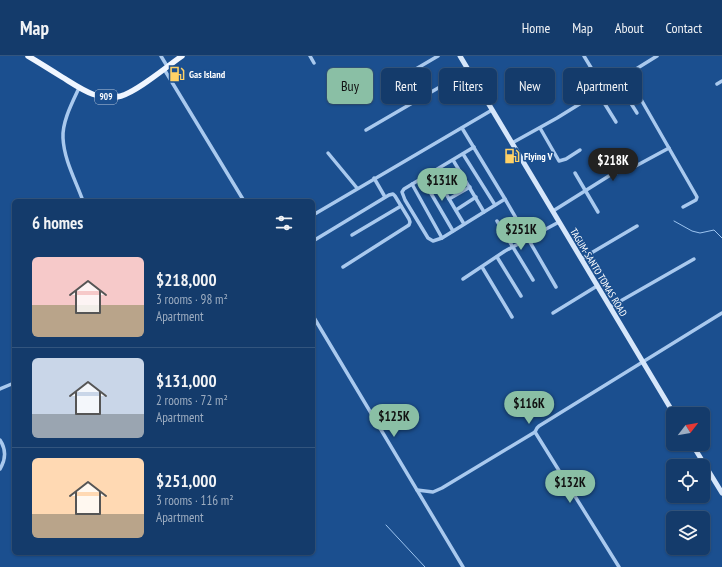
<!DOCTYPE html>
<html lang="en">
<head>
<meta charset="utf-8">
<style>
  :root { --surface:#143b6b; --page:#214673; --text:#f1f3f6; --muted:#9dadc1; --line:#33557e; --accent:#8abfa5 }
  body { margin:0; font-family:"PT Sans Narrow",sans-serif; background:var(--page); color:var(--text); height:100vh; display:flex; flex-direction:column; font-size:15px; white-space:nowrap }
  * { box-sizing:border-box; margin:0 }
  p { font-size:13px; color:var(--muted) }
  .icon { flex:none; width:22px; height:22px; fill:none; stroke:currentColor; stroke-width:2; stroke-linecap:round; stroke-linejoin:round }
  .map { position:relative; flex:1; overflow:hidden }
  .side { position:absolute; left:12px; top:143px; width:303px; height:356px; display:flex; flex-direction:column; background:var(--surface); border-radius:6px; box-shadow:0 1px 3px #0004,0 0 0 1px var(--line) }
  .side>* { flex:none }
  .guide { position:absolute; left:327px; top:12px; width:335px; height:36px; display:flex; gap:8px }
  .needle { width:26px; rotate:59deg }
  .fabs { position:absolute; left:666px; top:351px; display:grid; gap:8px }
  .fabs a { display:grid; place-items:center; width:44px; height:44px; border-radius:6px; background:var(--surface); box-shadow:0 1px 3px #0004,0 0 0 1px var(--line); font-size:20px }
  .price { position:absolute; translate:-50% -34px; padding:0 9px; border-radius:14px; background:var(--accent); color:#111; font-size:13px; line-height:26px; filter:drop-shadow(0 1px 2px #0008) }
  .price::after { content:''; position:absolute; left:50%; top:24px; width:12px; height:9px; margin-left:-6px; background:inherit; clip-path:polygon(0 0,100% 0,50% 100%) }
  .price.current { background:#222; color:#fff }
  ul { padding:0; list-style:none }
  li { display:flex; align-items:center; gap:12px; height:100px; padding:0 20px }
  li+li { border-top:1px solid var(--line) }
  li span { display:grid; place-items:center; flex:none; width:112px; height:80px; border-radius:6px; color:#555 }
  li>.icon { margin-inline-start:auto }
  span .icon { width:48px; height:48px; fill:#fffc; stroke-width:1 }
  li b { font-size:17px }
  h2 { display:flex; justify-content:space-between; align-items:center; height:48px; padding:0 20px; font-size:17px }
  .tag { padding:0 14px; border-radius:6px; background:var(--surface); box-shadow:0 1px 3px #0004,0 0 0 1px var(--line); font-size:14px; line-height:36px }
  .tag.current { background:var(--accent); color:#111 }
  header { display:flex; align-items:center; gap:24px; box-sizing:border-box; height:56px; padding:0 20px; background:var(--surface); border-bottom:1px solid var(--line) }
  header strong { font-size:19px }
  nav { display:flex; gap:22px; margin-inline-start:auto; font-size:14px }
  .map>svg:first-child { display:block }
</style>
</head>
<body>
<header>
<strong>Map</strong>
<nav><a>Home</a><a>Map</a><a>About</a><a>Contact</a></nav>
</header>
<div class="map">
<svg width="722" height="511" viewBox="0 0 722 511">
  <rect width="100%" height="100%" fill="#1b4f8f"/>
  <polygon fill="#2e69ad" points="594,19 601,30 594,35 587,23"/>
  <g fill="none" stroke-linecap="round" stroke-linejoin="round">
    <g stroke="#9cc4f0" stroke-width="1">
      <polyline points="674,165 692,175 700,177 714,174 722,182"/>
      <polyline points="386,469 425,511"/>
    </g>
    <g stroke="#a9c9ee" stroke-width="3.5">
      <polyline points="161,0 167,10"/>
      <polyline points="310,0 314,7"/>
      <polyline points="584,0 604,33"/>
      <polyline points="164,13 244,145"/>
      <polyline points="409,17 438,0"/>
      <polyline points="573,17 588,43"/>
      <polyline points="627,19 697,141 696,144 683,151"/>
      <polyline points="617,25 637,57"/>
      <polyline points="717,28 722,25"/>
      <path d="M79 32C72 47 62 66 63 82 64 104 76 125 83 145"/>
      <polyline points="598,37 616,66"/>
      <polyline points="462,72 505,143 556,231"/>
      <polyline points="540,72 559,105 566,103 580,94"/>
      <polyline points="366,74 469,14"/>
      <polyline points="512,87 557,62 657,0"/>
      <polyline points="474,91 404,133 402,136 405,144 428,182 433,185 442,182 505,143"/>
      <polyline points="328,97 357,132"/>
      <polyline points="463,98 495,149"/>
      <polyline points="453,104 484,156"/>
      <polyline points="433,116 464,168"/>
      <polyline points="575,117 598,156"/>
      <polyline points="374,122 385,141"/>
      <polyline points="422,122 453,175"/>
      <polyline points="440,127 460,115"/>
      <polyline points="412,128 442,182"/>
      <polyline points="449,143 470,131"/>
      <polyline points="456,154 476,141"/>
      <polyline points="553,155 612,118 632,112 669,92"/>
      <polyline points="313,159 492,54"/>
      <polyline points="497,165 533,224"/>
      <polyline points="352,179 401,150"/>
      <polyline points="313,185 389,139 393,138 395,140 409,163 410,166 409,169 343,211"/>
      <polyline points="497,201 521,240"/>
      <polyline points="581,203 637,170"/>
      <polyline points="482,211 512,261"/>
      <polyline points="463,223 505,195 559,166"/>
      <polyline points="610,251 694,203"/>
      <polyline points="553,257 597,230"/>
      <polyline points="313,260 463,511"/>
      <polyline points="0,333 14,327"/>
      <polyline points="535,376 619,511"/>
      <path d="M0 384C6 393 6 403 0 413"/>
      <polyline points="417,434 433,436 442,432 535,376 537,372 539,370 722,257"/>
    </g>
    <g stroke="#d6e6fa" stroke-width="5">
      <polyline points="460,0 674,358"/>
      <polyline points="692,388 722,437"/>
    </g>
    <path stroke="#f0f6ff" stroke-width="5.5" d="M28 0C40 7 51 14 62 21 80 32 98 46 121 40 138 35 166 11 182 0"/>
  </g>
  <defs>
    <symbol id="fuel-bare" viewBox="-9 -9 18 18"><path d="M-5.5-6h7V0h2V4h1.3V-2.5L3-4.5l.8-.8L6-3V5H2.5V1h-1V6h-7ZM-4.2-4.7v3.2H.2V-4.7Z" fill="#ffd166" stroke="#1b4f8f" stroke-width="2.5" paint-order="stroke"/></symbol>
  </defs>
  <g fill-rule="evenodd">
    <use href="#fuel-bare" x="166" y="7" width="22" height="22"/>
    <use href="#fuel-bare" x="501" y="89" width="22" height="22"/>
  </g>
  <g text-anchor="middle" stroke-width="3" stroke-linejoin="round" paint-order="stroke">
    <rect fill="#1b4f8f" stroke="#bbcadd" stroke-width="1" x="95" y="34" width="22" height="14" rx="3"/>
    <g font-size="9" font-weight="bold" fill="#fff">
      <text x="106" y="44">909</text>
    </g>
    <g font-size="10" font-weight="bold" fill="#fff" stroke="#1b4f8f" text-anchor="start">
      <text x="189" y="22">Gas Island</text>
      <text x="524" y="104">Flying V</text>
    </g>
    <g font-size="10" fill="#fff" stroke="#1b4f8f">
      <text transform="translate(599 216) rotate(59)" y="4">TAGUM-SANTO TOMAS ROAD</text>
    </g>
  </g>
</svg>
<div class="fabs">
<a><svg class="needle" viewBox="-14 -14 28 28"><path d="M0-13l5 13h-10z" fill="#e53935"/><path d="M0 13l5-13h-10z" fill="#9dadc1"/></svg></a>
<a><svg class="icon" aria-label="locate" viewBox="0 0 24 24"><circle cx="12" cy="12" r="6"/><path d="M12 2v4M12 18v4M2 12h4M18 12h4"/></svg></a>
<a><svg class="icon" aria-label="layers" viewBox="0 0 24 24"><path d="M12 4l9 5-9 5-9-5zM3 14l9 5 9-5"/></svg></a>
</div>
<b class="price current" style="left:613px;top:126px">$218K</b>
<b class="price" style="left:442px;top:146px">$131K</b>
<b class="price" style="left:521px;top:195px">$251K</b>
<b class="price" style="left:529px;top:369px">$116K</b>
<b class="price" style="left:394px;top:382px">$125K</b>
<b class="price" style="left:570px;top:448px">$132K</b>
<div class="guide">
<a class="tag current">Buy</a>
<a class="tag">Rent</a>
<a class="tag">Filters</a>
<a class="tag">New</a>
<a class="tag">Apartment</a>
</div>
<section class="side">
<h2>6 homes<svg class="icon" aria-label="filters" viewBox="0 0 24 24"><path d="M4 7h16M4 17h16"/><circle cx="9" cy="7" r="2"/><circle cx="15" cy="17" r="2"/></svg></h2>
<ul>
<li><span style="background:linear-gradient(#f6c9c9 60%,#b9a48a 0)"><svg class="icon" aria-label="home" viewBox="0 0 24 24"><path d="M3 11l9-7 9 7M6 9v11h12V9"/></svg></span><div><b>$218,000</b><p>3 rooms · 98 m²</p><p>Apartment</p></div></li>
<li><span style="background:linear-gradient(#c9d6e8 70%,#9aa5b1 0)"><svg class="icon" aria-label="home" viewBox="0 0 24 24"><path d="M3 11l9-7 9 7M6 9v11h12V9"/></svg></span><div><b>$131,000</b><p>2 rooms · 72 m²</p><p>Apartment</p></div></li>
<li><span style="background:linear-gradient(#ffd9b3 70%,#b9a48a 0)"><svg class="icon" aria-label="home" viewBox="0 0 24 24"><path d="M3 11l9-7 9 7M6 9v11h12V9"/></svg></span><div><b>$251,000</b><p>3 rooms · 116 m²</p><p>Apartment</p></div></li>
</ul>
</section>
</div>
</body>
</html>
